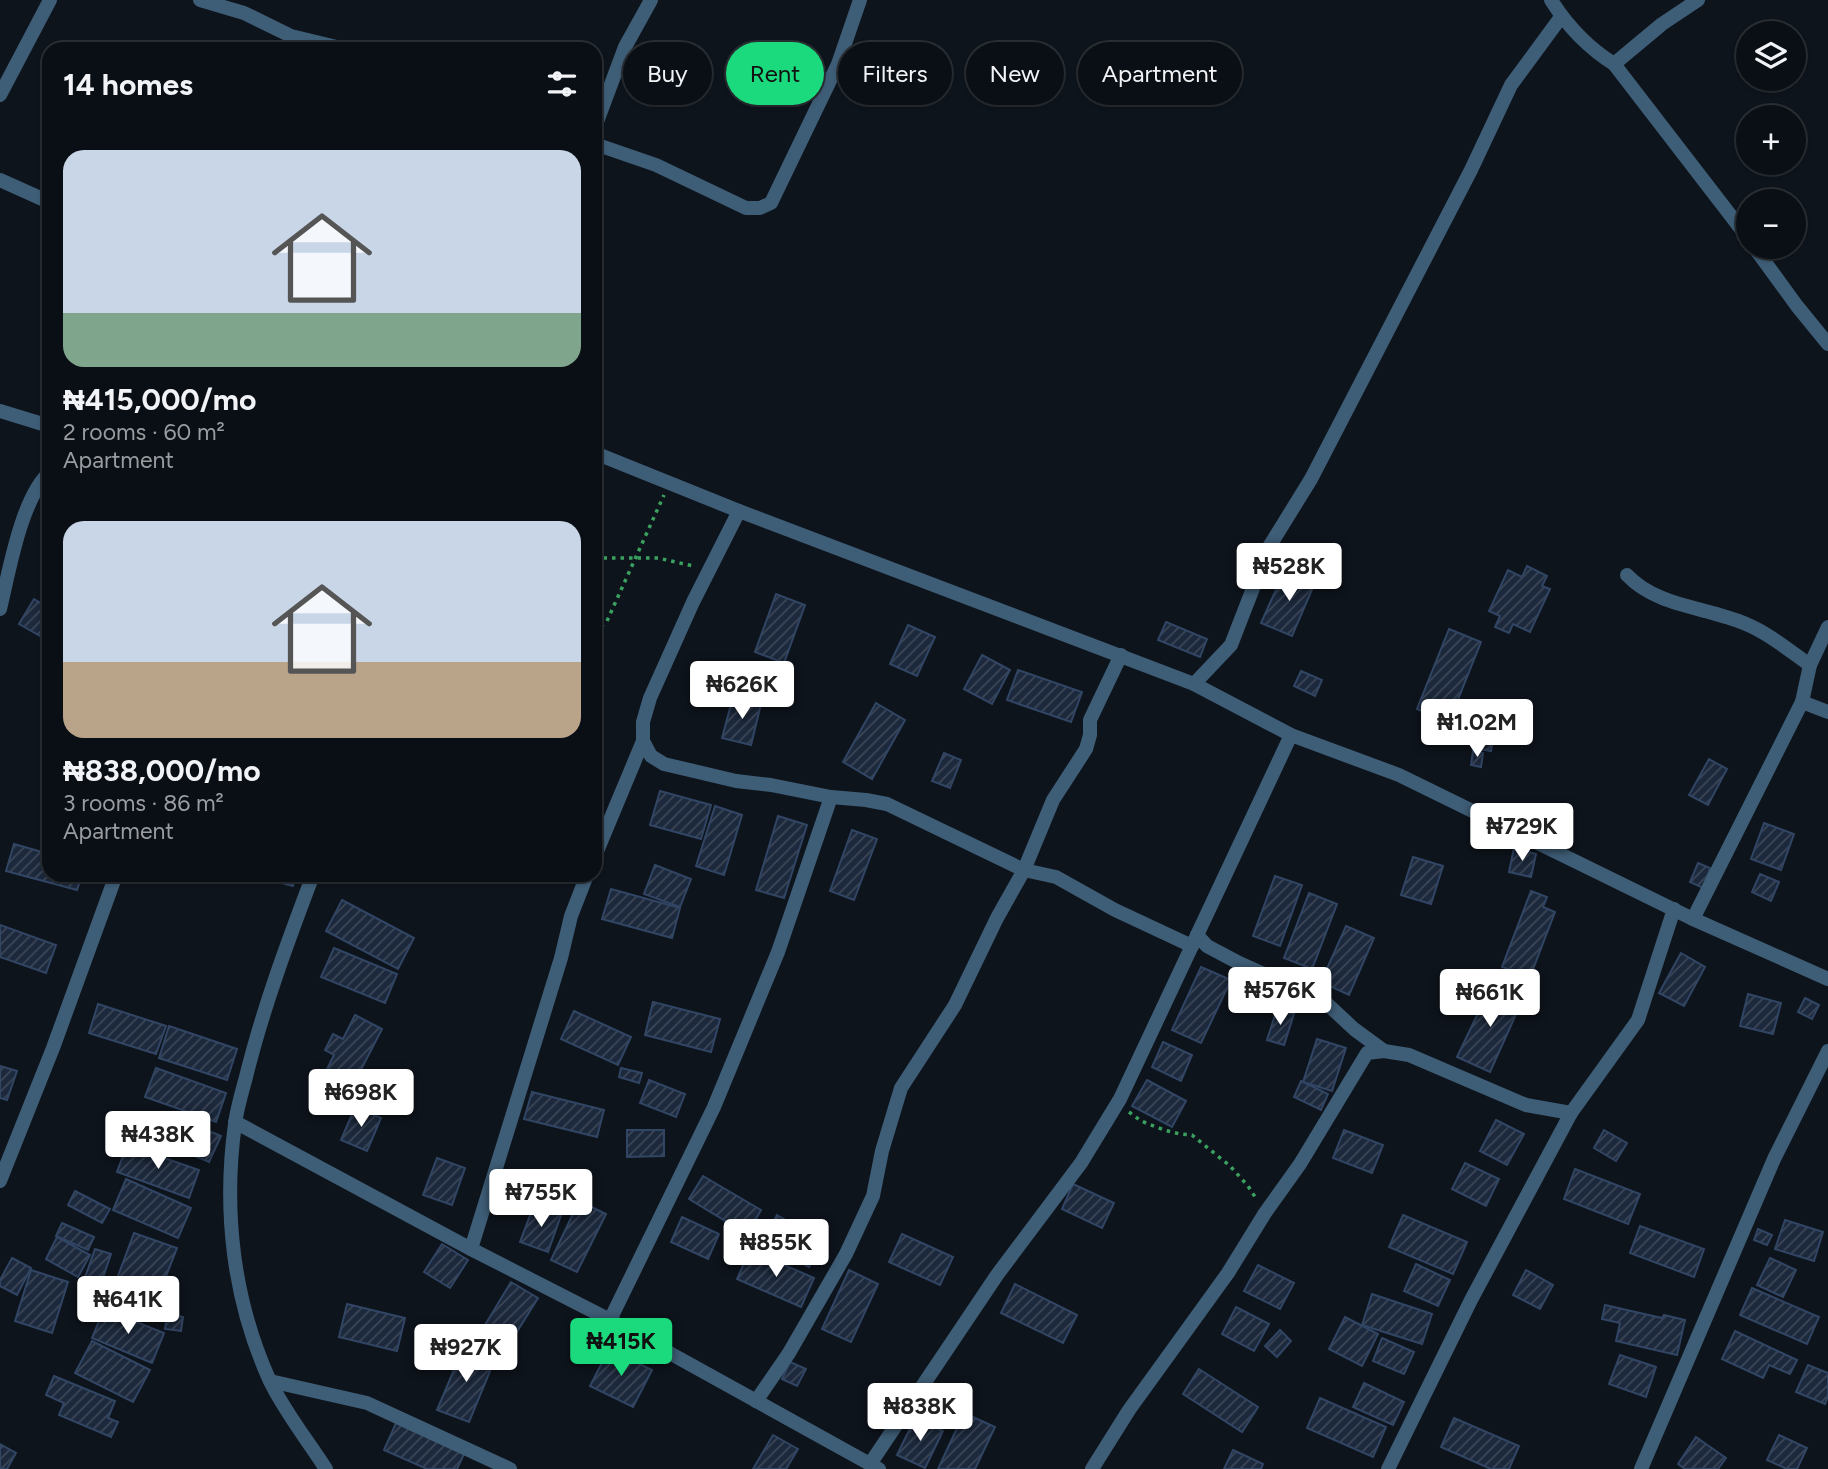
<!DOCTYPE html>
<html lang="en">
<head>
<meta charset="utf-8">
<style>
  :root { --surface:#0a0f15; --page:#181d22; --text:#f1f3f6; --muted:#999ca0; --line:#2a2f34; --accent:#1bda7d }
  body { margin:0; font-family:Figtree,sans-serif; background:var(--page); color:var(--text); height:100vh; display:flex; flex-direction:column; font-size:26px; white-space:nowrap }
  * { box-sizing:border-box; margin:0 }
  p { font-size:23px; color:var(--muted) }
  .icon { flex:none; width:38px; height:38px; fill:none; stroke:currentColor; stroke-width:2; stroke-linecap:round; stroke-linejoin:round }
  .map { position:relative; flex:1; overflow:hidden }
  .panel { position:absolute; left:42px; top:42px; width:560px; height:840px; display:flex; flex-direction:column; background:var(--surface); border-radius:21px; box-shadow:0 2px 5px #0004,0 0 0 2px var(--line) }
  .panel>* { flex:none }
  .banner { position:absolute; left:623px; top:42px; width:665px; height:63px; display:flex; gap:14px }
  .buttons { position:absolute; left:1736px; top:21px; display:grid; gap:14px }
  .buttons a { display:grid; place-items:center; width:70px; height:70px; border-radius:50%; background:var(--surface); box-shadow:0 2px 5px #0004,0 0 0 2px var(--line); font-size:35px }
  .price { position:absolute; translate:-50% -60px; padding:0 16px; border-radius:7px; background:#fff; color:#222; font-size:23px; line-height:46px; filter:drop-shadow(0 2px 4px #0008) }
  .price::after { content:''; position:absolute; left:50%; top:42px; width:21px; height:16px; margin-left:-10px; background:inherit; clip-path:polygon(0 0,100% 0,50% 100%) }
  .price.on { background:var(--accent); color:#111 }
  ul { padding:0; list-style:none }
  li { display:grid; align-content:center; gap:14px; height:371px; padding:0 21px }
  li span { display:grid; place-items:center; height:217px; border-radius:21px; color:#555 }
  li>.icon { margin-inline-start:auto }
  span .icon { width:126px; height:126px; fill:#fffc; stroke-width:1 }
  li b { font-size:30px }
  h2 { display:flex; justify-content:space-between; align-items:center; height:84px; padding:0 21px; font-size:30px }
  .pill { padding:0 24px; border-radius:32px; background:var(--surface); box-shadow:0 2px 5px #0004,0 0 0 2px var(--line); font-size:24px; line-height:63px }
  .pill.on { background:var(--accent); color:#111 }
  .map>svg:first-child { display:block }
</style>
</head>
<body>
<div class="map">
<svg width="1828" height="1469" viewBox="0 0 1828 1469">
  <defs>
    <pattern id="building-hatch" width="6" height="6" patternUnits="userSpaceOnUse" patternTransform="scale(1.75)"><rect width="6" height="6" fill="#1c283b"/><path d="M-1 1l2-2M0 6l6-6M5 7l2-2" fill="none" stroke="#3c4758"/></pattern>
  </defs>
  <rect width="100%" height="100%" fill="#0e141c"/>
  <g fill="url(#building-hatch)" stroke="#314564" stroke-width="2">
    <polygon points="1527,566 1547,576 1542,586 1550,589 1530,632 1513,624 1509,633 1495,627 1500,616 1489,611 1508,570 1522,577"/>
    <polygon points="1303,572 1317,578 1292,636 1261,623 1283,574 1299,581"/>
    <polygon points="776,594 805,605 784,663 755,652"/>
    <polygon points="34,599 49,608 49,641 19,624"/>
    <polygon points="1166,622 1207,639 1200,657 1158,640"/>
    <polygon points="908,625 935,637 917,676 890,664"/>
    <polygon points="1449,629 1481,642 1449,722 1417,709"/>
    <polygon points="595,650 603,652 595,676"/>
    <polygon points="982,655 1010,670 992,704 964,689"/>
    <polygon points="1018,670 1082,692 1071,722 1007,700"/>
    <polygon points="1301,671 1322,680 1315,696 1294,686"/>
    <polygon points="733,697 761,704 751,745 722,738"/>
    <polygon points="876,703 905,720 872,779 843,762"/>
    <polygon points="1478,718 1496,721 1491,751 1473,748"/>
    <polygon points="1473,751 1483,753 1481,767 1471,765"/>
    <polygon points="944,753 961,760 950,788 932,781"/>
    <polygon points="1709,759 1727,769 1708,805 1689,795"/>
    <polygon points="660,791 711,805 701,839 650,825"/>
    <polygon points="715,806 742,815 724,875 696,866"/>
    <polygon points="778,816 807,825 784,898 756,890"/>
    <polygon points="1764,823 1794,834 1781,870 1751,859"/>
    <polygon points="852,830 877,839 854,900 830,891"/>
    <polygon points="14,844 49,854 49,875 82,875 77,890 6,871"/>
    <polygon points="1514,848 1536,854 1531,877 1509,872"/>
    <polygon points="1413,857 1443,866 1431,904 1401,895"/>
    <polygon points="1698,863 1710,868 1703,888 1690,882"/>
    <polygon points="655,865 691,879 680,907 644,894"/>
    <polygon points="1760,874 1779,882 1771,901 1752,892"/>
    <polygon points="264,875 296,875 293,886 263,878"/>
    <polygon points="1275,876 1302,885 1280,946 1253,936"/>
    <polygon points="611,889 680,908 672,938 602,919"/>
    <polygon points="1531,891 1547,897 1543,907 1555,912 1530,977 1502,967"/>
    <polygon points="1309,893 1337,904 1312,969 1284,958"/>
    <polygon points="342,900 414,938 398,969 326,931"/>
    <polygon points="0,925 56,945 46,973 0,957"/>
    <polygon points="1346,926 1374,938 1349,995 1321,982"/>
    <polygon points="334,948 397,974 385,1003 321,977"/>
    <polygon points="1681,953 1705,967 1684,1006 1659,993"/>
    <polygon points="1201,967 1231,980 1201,1043 1172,1030"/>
    <polygon points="1491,986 1522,1001 1490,1072 1457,1057"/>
    <polygon points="1748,994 1781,1003 1773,1034 1740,1026"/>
    <polygon points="1805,998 1819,1005 1812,1019 1798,1012"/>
    <polygon points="653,1002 720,1019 711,1052 645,1035"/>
    <polygon points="98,1004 166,1026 156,1054 89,1033"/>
    <polygon points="1277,1009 1294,1014 1284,1045 1267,1040"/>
    <polygon points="574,1011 631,1037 618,1065 561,1039"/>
    <polygon points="355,1015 382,1029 350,1091 323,1077 334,1055 325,1050 333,1034 343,1039"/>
    <polygon points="169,1026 237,1049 227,1080 159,1058"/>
    <polygon points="1317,1039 1346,1048 1332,1091 1303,1082"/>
    <polygon points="1163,1042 1192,1055 1181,1081 1152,1067"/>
    <polygon points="0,1066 17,1071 7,1100 0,1098"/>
    <polygon points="156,1068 226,1093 216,1122 145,1097"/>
    <polygon points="621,1068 642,1073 639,1083 619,1077"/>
    <polygon points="649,1080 685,1094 676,1117 640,1103"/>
    <polygon points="1147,1080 1186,1101 1172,1127 1132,1106"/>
    <polygon points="1301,1081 1328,1094 1321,1110 1294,1097"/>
    <polygon points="532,1092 604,1110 597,1137 524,1119"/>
    <polygon points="355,1107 381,1118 367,1151 341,1140"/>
    <polygon points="1496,1120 1524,1134 1507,1165 1480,1151"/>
    <polygon points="195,1125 221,1136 209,1162 183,1151"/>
    <polygon points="627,1130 664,1130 664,1156 627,1157"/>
    <polygon points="1344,1130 1383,1145 1372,1173 1333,1158"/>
    <polygon points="1604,1130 1627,1143 1616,1161 1594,1148"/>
    <polygon points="127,1145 199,1170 189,1198 117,1172"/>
    <polygon points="437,1158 465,1168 452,1205 423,1195"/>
    <polygon points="1465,1163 1499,1179 1486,1206 1452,1189"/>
    <polygon points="1575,1169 1640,1194 1628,1224 1564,1199"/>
    <polygon points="703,1176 761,1210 747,1234 689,1199"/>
    <polygon points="126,1179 191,1208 178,1238 113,1210"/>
    <polygon points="1073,1184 1114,1203 1102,1228 1062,1209"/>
    <polygon points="75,1191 110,1209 102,1223 68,1205"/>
    <polygon points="579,1201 606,1214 577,1272 551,1260"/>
    <polygon points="534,1205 561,1215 548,1252 520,1242"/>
    <polygon points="777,1215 823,1242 809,1267 763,1240"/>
    <polygon points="1403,1215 1467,1242 1453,1274 1389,1247"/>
    <polygon points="682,1217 719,1234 708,1259 671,1242"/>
    <polygon points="1785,1220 1823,1232 1814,1261 1775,1249"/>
    <polygon points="62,1223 94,1237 88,1250 56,1236"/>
    <polygon points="1640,1226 1704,1249 1694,1277 1630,1253"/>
    <polygon points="1758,1229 1772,1235 1767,1245 1754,1240"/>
    <polygon points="134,1233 177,1248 161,1289 139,1281 133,1295 160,1305 154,1320 108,1303"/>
    <polygon points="902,1234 953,1257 940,1285 889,1262"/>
    <polygon points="57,1237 90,1255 78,1277 46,1259"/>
    <polygon points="442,1244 468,1260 450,1288 424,1272"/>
    <polygon points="95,1249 111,1254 98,1292 82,1286"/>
    <polygon points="750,1250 814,1278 801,1307 737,1279"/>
    <polygon points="12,1258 31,1268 17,1295 0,1286 0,1280"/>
    <polygon points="1770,1258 1796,1270 1783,1297 1757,1285"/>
    <polygon points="1416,1264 1450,1280 1438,1306 1404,1291"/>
    <polygon points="1258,1265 1294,1283 1280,1309 1244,1291"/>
    <polygon points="31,1270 68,1282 52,1333 15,1321"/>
    <polygon points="849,1270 878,1284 851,1342 822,1329"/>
    <polygon points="1526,1270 1553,1285 1540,1309 1513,1295"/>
    <polygon points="511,1282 538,1298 505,1351 479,1335"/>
    <polygon points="1015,1284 1077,1315 1063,1343 1001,1313"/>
    <polygon points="1752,1288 1819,1317 1807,1344 1740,1315"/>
    <polygon points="1372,1294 1432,1314 1422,1344 1362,1325"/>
    <polygon points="347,1304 405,1318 397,1351 339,1337"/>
    <polygon points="1605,1305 1662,1318 1664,1315 1685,1320 1677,1355 1616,1341 1620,1323 1602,1319"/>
    <polygon points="1236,1307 1269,1324 1254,1351 1222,1334"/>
    <polygon points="104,1309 164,1333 152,1363 92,1338"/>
    <polygon points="167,1314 183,1317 181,1331 165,1329"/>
    <polygon points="1345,1317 1378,1334 1362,1366 1329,1349"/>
    <polygon points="1280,1330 1291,1341 1277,1357 1265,1346"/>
    <polygon points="1735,1331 1797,1360 1790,1374 1769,1365 1763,1378 1722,1359"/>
    <polygon points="1382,1338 1414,1352 1404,1374 1373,1361"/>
    <polygon points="92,1341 150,1370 133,1402 75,1373"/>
    <polygon points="464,1346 495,1359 469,1422 437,1410"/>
    <polygon points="609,1349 652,1370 633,1407 590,1386"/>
    <polygon points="1620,1355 1656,1367 1646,1397 1609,1384"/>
    <polygon points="790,1362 806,1369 797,1386 782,1379"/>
    <polygon points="1808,1365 1828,1373 1828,1396 1825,1404 1796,1392"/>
    <polygon points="1199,1369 1258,1407 1242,1432 1183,1394"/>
    <polygon points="54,1376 115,1401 108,1418 118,1422 111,1437 59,1415 64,1403 46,1395"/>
    <polygon points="1364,1383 1404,1402 1393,1425 1353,1407"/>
    <polygon points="1320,1398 1386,1427 1373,1457 1307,1428"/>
    <polygon points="964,1413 995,1427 975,1469 938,1469"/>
    <polygon points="915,1418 943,1431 925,1468 897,1455"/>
    <polygon points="1454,1418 1519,1446 1509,1469 1491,1469 1441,1447"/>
    <polygon points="396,1423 464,1454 457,1469 427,1469 384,1450"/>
    <polygon points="773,1435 798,1449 786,1469 753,1469"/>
    <polygon points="1779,1435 1807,1448 1797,1469 1787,1469 1767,1460"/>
    <polygon points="1696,1437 1726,1458 1718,1469 1685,1469 1678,1464"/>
    <polygon points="0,1444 16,1453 7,1469 0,1469"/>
    <polygon points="1233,1450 1263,1464 1261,1469 1224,1469"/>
  </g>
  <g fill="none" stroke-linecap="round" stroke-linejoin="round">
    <g stroke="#3ba15f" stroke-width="3.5" stroke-dasharray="3.5 5" stroke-linecap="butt">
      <polyline points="595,558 658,558 693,566"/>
      <polyline points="595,633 607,621 664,495"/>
      <polyline points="1129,1112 1141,1121 1164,1130 1180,1134 1192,1135 1230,1166 1248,1186 1257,1200"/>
    </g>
    <g stroke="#3e5d76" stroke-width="14">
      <polyline points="200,0 244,13 291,36 345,49"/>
      <path d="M1551 0C1568 27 1587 47 1614 64L1748 238"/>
      <polyline points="1614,64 1662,24 1698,0"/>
      <polyline points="0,95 50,0"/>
      <polyline points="595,127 625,47 651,0"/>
      <polyline points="595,144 656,165 746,208 760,208 771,203 838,64 860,0"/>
      <polyline points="0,180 49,202"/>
      <polyline points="1754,247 1797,306 1828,344"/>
      <polyline points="0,411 49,426"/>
      <polyline points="595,453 739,511 1194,684 1291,735 1399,775 1693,919 1828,979"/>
      <polyline points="739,511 693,602 650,698 643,722 643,741 651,756 664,764 736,781 771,785 831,797"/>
      <path d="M1627 575C1657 607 1707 607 1746 624 1768 633 1790 651 1810 665"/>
      <path d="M0 609C9 572 21 499 49 473"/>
      <polyline points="1194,684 1231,645 1269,547 1311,479 1471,170 1511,85 1561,17"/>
      <polyline points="1802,702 1828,712"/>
      <polyline points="595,856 643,741"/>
      <path d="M313 875C288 941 263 1008 246 1077 242 1092 237 1108 235 1124 223 1210 233 1299 269 1379 282 1408 308 1441 326 1469"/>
      <polyline points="1693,919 1802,702 1810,665 1828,627"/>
      <polyline points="1197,935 1207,946 1239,963 1323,1000 1354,1029 1384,1051"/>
      <polyline points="235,1122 471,1249 610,1320 879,1469"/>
      <polyline points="0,1181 53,1048 116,875"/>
      <polyline points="471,1249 561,958 571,916 587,875"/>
      <polyline points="610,1320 714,1107 778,952 831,797 866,800 887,804 1024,870 1056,877 1115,910 1192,946"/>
      <polyline points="270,1381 367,1403 510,1469"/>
      <polyline points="756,1401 789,1353 846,1254 873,1196 882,1151 901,1088 955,1005 997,918 1024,870 1053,800 1086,749 1090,735 1090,720 1121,655"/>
      <polyline points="870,1464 997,1275 1081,1163 1120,1099 1291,735"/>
      <polyline points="1092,1469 1129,1410 1228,1273 1265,1213 1300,1164 1367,1053 1384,1051 1409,1055 1526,1105 1571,1113"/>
      <polyline points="1388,1469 1471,1300 1571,1113 1638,1020 1674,909"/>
      <polyline points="1641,1469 1774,1159 1828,1051"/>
    </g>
  </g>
</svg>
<div class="buttons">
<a><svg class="icon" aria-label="layers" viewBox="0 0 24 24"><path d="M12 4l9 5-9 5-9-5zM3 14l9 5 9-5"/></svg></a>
<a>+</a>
<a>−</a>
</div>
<b class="price" style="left:1289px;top:603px">₦528K</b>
<b class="price" style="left:742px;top:721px">₦626K</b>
<b class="price" style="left:1477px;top:759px">₦1.02M</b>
<b class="price" style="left:1522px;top:863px">₦729K</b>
<b class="price" style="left:1280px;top:1027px">₦576K</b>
<b class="price" style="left:1490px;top:1029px">₦661K</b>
<b class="price" style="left:361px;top:1129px">₦698K</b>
<b class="price" style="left:158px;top:1171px">₦438K</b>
<b class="price" style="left:541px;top:1229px">₦755K</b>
<b class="price" style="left:776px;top:1279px">₦855K</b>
<b class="price" style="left:128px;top:1336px">₦641K</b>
<b class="price on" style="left:621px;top:1378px">₦415K</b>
<b class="price" style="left:466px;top:1384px">₦927K</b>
<b class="price" style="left:920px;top:1443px">₦838K</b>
<div class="banner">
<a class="pill">Buy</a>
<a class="pill on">Rent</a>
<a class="pill">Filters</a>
<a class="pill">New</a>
<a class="pill">Apartment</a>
</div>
<section class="panel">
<h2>14 homes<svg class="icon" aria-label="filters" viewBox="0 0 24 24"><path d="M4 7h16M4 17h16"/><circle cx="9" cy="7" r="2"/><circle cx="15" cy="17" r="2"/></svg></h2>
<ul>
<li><span style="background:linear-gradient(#c9d6e8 75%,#7fa58c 0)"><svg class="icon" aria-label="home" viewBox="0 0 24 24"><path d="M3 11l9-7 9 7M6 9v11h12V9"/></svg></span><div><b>₦415,000/mo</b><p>2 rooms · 60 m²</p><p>Apartment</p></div></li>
<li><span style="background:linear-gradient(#c9d6e8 65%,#b9a48a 0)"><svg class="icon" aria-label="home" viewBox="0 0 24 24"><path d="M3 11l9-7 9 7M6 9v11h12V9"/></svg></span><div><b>₦838,000/mo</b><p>3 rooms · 86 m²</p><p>Apartment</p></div></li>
</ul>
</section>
</div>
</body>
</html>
